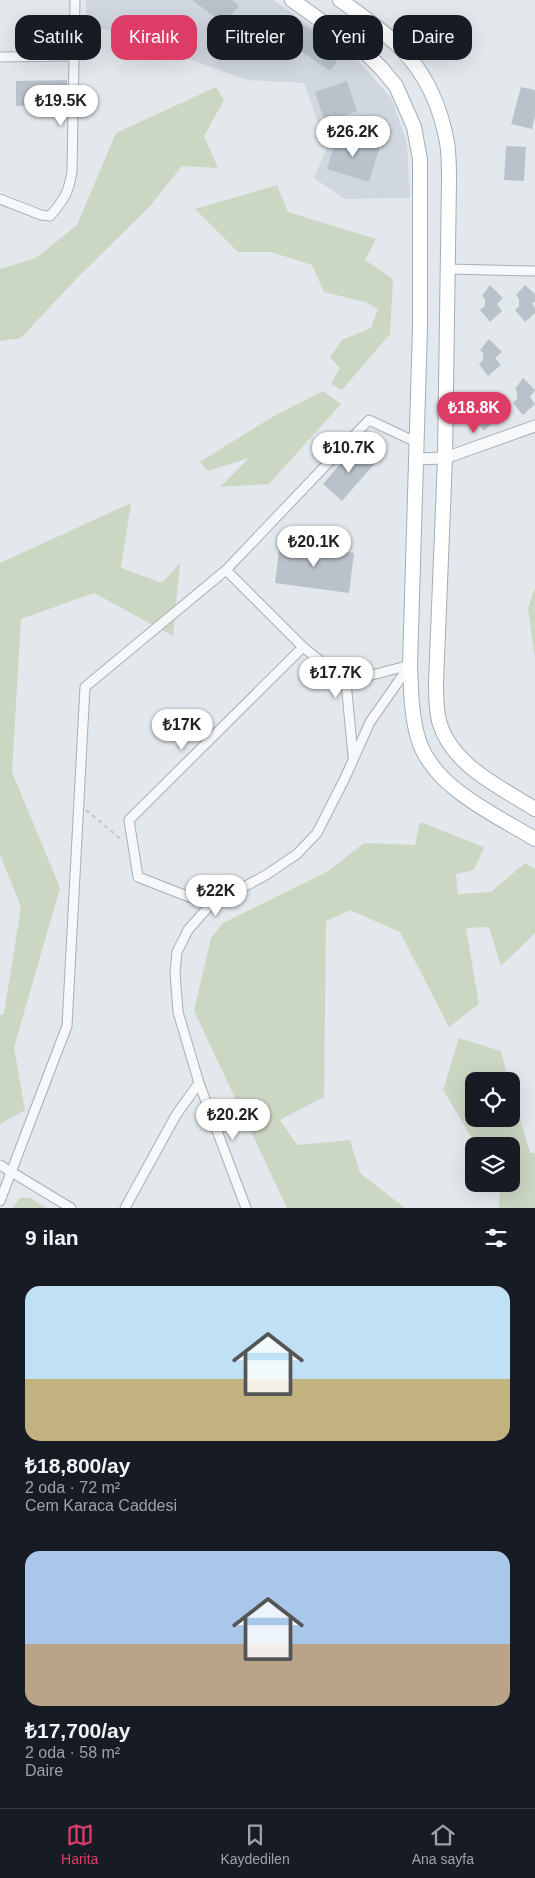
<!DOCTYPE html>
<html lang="tr">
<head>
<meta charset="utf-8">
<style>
  :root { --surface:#171b24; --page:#20242c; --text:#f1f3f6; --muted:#9ea1a6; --line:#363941; --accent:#dd3c67 }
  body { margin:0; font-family:Arial,sans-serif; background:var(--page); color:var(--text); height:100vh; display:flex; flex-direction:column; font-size:19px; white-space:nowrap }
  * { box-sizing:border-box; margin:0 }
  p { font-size:16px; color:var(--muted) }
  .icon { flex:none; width:28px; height:28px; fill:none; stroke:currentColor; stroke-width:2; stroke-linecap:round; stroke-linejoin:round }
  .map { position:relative; height:1208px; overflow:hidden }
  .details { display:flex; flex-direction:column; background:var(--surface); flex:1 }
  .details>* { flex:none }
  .banner { position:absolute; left:15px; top:15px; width:505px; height:45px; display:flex; gap:10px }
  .controls { position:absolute; left:465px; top:1072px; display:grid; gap:10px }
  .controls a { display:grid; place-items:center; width:55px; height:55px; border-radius:10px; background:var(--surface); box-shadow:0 5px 20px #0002; font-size:25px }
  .price { position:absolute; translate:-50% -42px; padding:0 11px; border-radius:18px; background:#fff; color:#222; font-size:16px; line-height:32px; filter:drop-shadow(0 1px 2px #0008) }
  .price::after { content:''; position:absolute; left:50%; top:30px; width:15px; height:11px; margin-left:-8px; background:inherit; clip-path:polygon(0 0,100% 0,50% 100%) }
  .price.current { background:var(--accent); color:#fff }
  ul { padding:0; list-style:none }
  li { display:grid; align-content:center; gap:10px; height:265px; padding:0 25px }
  li span { display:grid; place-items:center; height:155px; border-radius:15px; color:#555 }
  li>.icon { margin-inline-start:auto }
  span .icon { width:90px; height:90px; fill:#fffc; stroke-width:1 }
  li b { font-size:21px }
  h2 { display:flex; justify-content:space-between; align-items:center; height:60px; padding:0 25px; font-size:21px }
  .pill { padding:0 18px; border-radius:15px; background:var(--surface); box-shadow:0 5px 20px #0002; font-size:18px; line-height:45px }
  .pill.current { background:var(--accent); color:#fff }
  .dock { display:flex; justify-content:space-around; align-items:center; height:70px; border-top:1px solid var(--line); background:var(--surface); font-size:14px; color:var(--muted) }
  .dock a { display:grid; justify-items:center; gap:2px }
  .dock .current { color:var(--accent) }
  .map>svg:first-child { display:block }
</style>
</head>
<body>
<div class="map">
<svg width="535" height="1208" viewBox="0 0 535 1208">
  <rect width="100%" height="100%" fill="#e3e8ec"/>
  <polygon fill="#d1d7df" points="86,0 273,0 354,56 392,99 407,144 410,198 345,199 314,178 327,148 304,83 248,80 86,23"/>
  <g fill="#cbd7c3">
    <polygon points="216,87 224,100 204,136 218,168 182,166 150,206 76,279 21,338 0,341 0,269 36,258 77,225 116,133"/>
    <polygon points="277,185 288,212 376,239 365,260 393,279 390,334 342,390 331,384 340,368 330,357 342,340 371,328 378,309 365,302 324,292 312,265 271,252 238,252 195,209"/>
    <polygon points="323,391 341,404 269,484 220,487 249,458 208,471 200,462 272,417"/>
    <polygon points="131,503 121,568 162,583 180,563 173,636 94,593 21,619 12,772 60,888 14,1047 25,1110 0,1124 0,1015 4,1014 21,907 0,855 0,563"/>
    <polygon points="535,588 535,659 528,608"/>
    <polygon points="420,822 484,847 474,870 456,874 458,894 491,892 525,863 535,869 535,933 501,966 489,927 466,928 479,1004 449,1027 400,932 350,910 326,921 324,1097 280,1120 297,1145 350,1140 360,1173 405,1208 287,1208 194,1011 211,938 223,923 327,872 364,843 415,845"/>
    <polygon points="459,1038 501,1051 509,1081 474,1081 474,1119 511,1119 511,1088 530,1153 535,1153 535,1208 499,1208 500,1184 511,1184 511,1146 477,1146 443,1090"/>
    <polygon points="20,1198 30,1198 46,1208 12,1208"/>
  </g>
  <g fill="#b9c2cb">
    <polygon points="192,0 232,0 239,6 224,24"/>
    <polygon points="295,19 343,52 330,71 282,38"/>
    <polygon points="18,22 29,22 28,45 17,45"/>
    <polygon points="67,80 67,111 50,111 48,105 16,106 16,81"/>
    <polygon points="347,81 357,111 325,122 315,92"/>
    <polygon points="521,87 535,90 535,116 532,129 511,124"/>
    <polygon points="338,133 380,146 369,182 327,169"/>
    <polygon points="506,146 526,147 524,181 504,180"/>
    <polygon points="490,285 503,298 497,304 502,311 490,322 480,310 485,306 485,299 482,296"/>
    <polygon points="525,285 535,294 535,301 532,304 535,308 535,313 525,322 515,310 519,306 519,299 516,295"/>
    <polygon points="489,339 502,352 495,358 501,365 488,376 479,364 483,360 483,353 480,350"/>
    <polygon points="523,378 535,390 530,397 535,404 523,415 513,403 517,399 517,392 515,389"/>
    <polygon points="485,394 497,407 491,413 496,420 484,431 474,419 479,415 479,408 476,405"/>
    <polygon points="356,446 375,463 342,501 323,484"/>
    <polygon points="280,543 354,553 349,593 275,583"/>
  </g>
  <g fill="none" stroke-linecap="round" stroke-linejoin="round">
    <defs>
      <g id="minor">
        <polyline points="0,57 74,56"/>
        <path d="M0 199 41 215 50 216C64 200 69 192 72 171L75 0"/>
        <polyline points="448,269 535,271"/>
        <polyline points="303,647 346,682 353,756"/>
        <polyline points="346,682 410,665"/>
        <polyline points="210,905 138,877 129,820 303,647 226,570"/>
        <polyline points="199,1083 246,1208"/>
        <polyline points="0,1165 71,1208"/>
        <polyline points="0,1201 67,1026 85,687 226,570 369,420 416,442"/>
        <polyline points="125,1208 176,1115 199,1083 178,1012 175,972 177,952 188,930 210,905 266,875 297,854 317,833 345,778 370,722 410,665"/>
      </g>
      <polyline id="tertiary" points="416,459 445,458 535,426"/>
      <g id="primary">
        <path d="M292 0 366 53 382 69 396 86 414 127 420 159V327L410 665C411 689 411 714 418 738 432 787 494 814 535 839"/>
        <path d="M340 0C398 41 433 68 447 142 449 154 449 167 449 180L445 458 436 683C436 696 436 709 439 721 451 765 500 787 535 809"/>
      </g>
    </defs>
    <use href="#minor" stroke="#a7afb7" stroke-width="11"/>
    <use href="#tertiary" stroke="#a7afb7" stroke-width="13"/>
    <use href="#primary" stroke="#a1aeba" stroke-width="16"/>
    <polyline stroke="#c0c6cb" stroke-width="2" stroke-dasharray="4 4" stroke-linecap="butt" points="86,810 123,841"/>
    <use href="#minor" stroke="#f6f8fa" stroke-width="9"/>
    <use href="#tertiary" stroke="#f6f8fa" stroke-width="11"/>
    <use href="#primary" stroke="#fff" stroke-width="14"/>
  </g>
</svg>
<div class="controls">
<a><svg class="icon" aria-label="locate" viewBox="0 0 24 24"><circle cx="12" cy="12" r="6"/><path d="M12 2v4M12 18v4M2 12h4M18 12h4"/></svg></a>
<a><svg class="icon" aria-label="layers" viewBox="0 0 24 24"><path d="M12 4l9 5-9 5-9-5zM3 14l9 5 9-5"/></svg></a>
</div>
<b class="price" style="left:61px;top:127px">₺19.5K</b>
<b class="price" style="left:353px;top:158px">₺26.2K</b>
<b class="price current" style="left:474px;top:434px">₺18.8K</b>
<b class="price" style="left:349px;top:474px">₺10.7K</b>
<b class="price" style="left:314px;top:568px">₺20.1K</b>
<b class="price" style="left:336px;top:699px">₺17.7K</b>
<b class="price" style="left:182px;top:751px">₺17K</b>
<b class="price" style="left:216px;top:917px">₺22K</b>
<b class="price" style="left:233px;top:1141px">₺20.2K</b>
<div class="banner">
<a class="pill">Satılık</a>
<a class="pill current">Kiralık</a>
<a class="pill">Filtreler</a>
<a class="pill">Yeni</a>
<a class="pill">Daire</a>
</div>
</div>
<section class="details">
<h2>9 ilan<svg class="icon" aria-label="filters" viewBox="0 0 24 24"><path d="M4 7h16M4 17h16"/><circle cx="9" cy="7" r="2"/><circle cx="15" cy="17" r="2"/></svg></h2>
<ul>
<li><span style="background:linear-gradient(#bfe0f5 60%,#c2b280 0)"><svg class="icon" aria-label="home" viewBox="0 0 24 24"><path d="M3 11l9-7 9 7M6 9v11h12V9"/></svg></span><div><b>₺18,800/ay</b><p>2 oda · 72 m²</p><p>Cem Karaca Caddesi</p></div></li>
<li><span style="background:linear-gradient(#a9c7e8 60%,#b9a48a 0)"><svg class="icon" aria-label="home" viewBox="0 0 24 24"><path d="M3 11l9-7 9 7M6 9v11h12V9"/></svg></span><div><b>₺17,700/ay</b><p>2 oda · 58 m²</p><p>Daire</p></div></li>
</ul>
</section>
<nav class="dock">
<a class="current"><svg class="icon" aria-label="map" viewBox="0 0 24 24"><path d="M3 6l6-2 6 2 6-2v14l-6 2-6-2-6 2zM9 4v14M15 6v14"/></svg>Harita</a>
<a><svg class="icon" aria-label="saved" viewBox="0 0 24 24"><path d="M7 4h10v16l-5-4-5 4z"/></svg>Kaydedilen</a>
<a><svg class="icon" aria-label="home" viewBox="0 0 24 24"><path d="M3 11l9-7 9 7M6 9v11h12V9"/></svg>Ana sayfa</a>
</nav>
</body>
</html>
